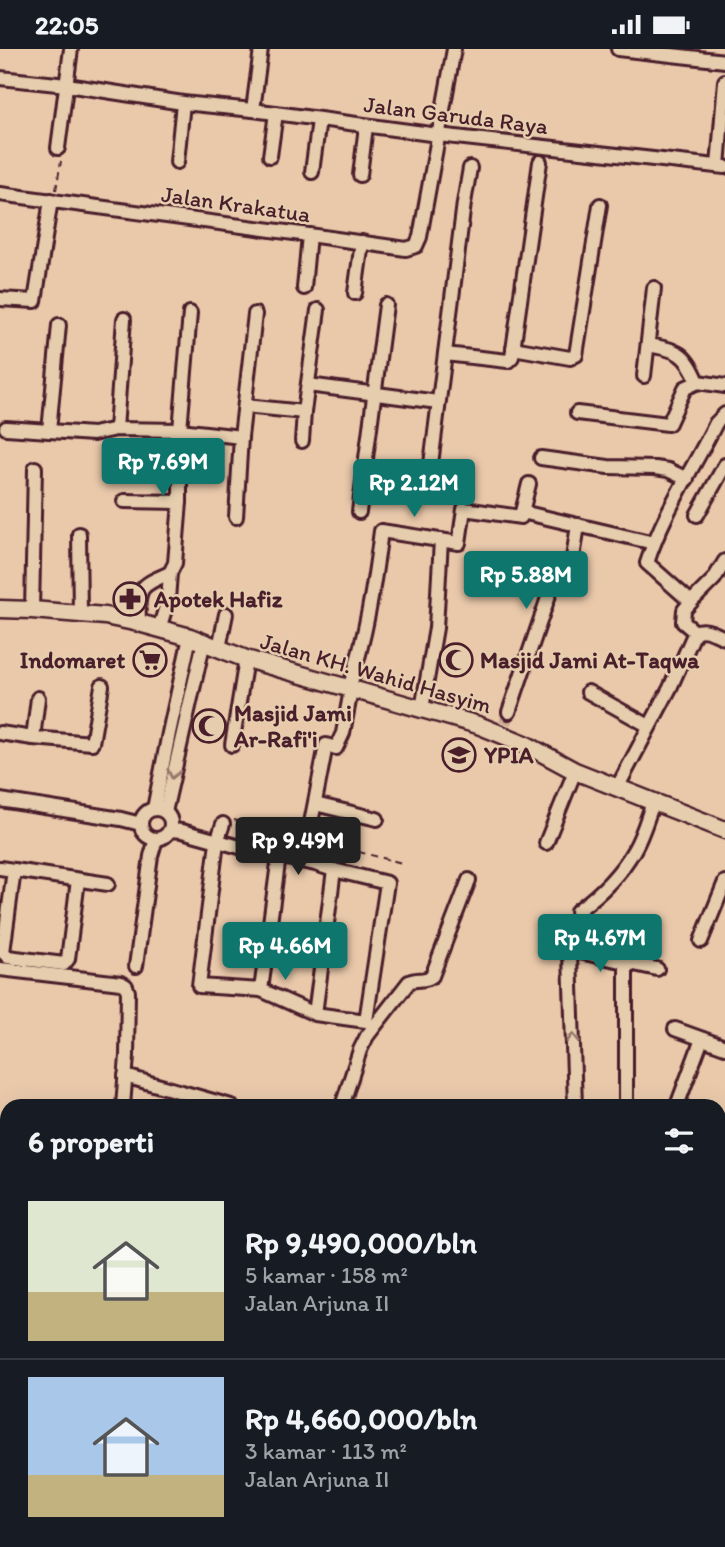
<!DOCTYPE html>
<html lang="id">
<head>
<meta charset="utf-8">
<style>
  :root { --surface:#171b24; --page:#20242c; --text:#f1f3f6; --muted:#9ea1a6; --line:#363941; --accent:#0f766e }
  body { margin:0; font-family:Itim,sans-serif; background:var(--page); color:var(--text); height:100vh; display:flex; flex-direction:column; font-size:26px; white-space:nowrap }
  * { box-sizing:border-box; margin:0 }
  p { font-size:23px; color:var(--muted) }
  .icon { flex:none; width:38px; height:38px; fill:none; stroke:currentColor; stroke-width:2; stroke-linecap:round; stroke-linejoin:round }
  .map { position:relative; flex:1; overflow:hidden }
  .sheet { position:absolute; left:0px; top:1050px; width:726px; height:448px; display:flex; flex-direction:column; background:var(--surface); border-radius:21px 21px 0 0; box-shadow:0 7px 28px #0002 }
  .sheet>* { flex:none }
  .price { position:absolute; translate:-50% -60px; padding:0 16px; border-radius:7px; background:var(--accent); color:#fff; font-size:23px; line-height:46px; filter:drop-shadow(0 2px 4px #0008) }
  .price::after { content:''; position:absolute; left:50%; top:42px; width:21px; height:16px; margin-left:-10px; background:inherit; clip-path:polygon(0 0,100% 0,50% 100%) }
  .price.active { background:#222; color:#fff }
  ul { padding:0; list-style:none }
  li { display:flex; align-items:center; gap:21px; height:175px; padding:0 28px }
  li+li { border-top:2px solid var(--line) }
  li span { display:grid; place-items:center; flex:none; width:196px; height:140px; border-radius:0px; color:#555 }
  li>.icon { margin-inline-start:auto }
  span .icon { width:84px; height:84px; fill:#fffc; stroke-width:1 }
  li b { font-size:30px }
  h2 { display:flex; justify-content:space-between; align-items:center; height:84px; padding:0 28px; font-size:30px }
  .status { display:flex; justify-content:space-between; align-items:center; height:49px; padding:0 35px; background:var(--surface); direction:ltr }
  .status svg { height:19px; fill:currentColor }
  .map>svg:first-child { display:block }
</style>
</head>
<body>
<div class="status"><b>22:05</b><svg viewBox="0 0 49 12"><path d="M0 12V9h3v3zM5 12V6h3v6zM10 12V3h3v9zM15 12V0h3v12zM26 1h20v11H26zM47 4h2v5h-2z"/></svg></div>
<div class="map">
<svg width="725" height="1498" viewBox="0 0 725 1498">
  <rect width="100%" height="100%" fill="#eac9ab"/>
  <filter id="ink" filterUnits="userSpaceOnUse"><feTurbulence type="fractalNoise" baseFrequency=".0143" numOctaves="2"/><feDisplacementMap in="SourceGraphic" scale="14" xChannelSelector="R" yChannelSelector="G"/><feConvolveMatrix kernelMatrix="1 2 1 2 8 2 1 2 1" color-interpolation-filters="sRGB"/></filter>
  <g filter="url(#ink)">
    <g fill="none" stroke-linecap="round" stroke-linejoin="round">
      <polyline stroke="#caa791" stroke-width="12" stroke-dasharray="12 6" stroke-linecap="butt" points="505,674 509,663"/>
      <defs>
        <g id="minor">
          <polyline points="618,0 725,12"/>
          <polyline points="0,29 67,36 183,54 253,61 438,86 725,118"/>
          <polyline points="253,61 261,0"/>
          <polyline points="58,99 71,0"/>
          <polyline points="270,107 276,64"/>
          <polyline points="177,113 183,54"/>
          <polyline points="718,117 725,32"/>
          <polyline points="312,123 319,71"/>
          <polyline points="360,126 366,77"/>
          <polyline points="0,145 309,186 406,200 416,197 420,188 454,0"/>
          <polyline points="304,239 309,186"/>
          <polyline points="355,244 362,193"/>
          <polyline points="0,250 35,252 51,151"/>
          <path d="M648 296C677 301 686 303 698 333"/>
          <polyline points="513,299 570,309 576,306 600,156"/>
          <polyline points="445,305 508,312 512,308 540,113"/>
          <polyline points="644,327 654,239"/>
          <polyline points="308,336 438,353"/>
          <polyline points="245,357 304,363"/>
          <polyline points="577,364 668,375 669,374 685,339 698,333 725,337"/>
          <polyline points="6,379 93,385 116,380 180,381 241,388"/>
          <polyline points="116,380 124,270"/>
          <polyline points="49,382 59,276"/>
          <polyline points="302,392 304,363 318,261"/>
          <polyline points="541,409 608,418 655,419 668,421 687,430"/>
          <polyline points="431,415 464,154 470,119"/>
          <polyline points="124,452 180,453"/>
          <polyline points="359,463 386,256"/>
          <polyline points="522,463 529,435"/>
          <polyline points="697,466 725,416"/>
          <polyline points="236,468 241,388 255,265"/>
          <polyline points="79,485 80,565"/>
          <polyline points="691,553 714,530 725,512"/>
          <polyline points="32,561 35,419"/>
          <path d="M139 574C138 539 137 538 170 524"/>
          <polyline points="159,580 168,551 170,524 175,514 180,453 180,381 190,264"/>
          <path d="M695 583 683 573 684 561 691 553 647 514C663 464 693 420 716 374L725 365"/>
          <path d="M695 583C705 578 715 585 725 589"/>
          <polyline points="219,599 226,565"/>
          <path d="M349 640C366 587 374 537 381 482L459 494 464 460 521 468 522 463 654 494"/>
          <polyline points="588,643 649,677"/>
          <polyline points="422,660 436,579 441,491"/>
          <path d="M509 663 552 537C556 528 565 529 571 522L578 476"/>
          <polyline points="0,684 33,689 92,694 102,637"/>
          <polyline points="33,689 38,649"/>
          <polyline points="232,696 246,610"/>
          <polyline points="617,739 670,639 695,583"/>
          <polyline points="0,751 121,770 141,775"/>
          <polyline points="315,755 377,770"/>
          <polyline points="154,760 169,684 190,588"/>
          <circle cx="156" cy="775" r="15"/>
          <polyline points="165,763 204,592"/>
          <polyline points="310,779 326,696 336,699 343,684 351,641"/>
          <polyline points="170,781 182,782 254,802 315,815 334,821 387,834 366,972 315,965 261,941 199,937 217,793 223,775"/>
          <polyline points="546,794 575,722"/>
          <polyline points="0,819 108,835"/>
          <polyline points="14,821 3,903 8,908 64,915 68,910 78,831"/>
          <path d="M577 862C599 846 621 824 634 801 643 786 647 769 653 754"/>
          <polyline points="701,892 725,833"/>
          <polyline points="136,917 151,807 156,790"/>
          <polyline points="0,920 121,934 126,937 128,943 127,1007 123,1057"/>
          <polyline points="261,941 279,807"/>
          <polyline points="315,965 334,821"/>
          <polyline points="675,980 725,998"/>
          <polyline points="125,1027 231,1057"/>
          <polyline points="678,1054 702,990"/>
          <path d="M342 1057 360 1001 367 987 409 933C417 929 425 933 432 927L469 831"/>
          <polyline points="575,1057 570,906 572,903 575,902 657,920"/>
          <polyline points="626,1057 626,914"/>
          <polyline points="719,1206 725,1211"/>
          <polyline points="719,1259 725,1252"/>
          <polyline points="0,1298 7,1299"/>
          <polyline points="719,1344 725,1349"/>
          <polyline points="719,1390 725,1390"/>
          <polyline points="645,1491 650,1495 655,1496"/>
          <polyline points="180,1498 181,1491"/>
          <polyline points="457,1498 458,1491"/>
          <polyline points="556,1498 556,1491"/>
          <polyline points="600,1498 601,1491"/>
        </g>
        <polyline id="tertiary" points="0,560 32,561 105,567 139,574 190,588 246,610 478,676 525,695 575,722 725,781"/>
      </defs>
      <use href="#minor" stroke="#4a1f2b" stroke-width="18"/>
      <use href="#tertiary" stroke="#4a1f2b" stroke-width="21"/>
      <g stroke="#4a1f2b" stroke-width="2" stroke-dasharray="7 5" stroke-linecap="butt">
        <polyline points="56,141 61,112"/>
        <polyline points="234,771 303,789"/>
        <polyline points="312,791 402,814"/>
        <polyline points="262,792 265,780"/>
        <polyline points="317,803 318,798 324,800 325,796"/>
        <polyline points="373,1498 374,1491"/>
      </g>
      <use href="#minor" stroke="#e5cdad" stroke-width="12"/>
      <use href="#tertiary" stroke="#e5cdad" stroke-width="16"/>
    </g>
    <defs><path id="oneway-chevron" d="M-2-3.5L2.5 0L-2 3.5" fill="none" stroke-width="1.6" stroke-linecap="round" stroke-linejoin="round" transform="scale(1.75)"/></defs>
    <g stroke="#98766c">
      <use href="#oneway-chevron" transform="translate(173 725) rotate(102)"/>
      <use href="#oneway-chevron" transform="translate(573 989) rotate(-92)"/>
    </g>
  </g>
  <defs>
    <symbol id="pharmacy-ring" viewBox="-11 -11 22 22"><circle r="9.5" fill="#e5cdad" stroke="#4a1f2b" stroke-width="1.5"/><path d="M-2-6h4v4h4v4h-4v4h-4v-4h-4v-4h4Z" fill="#4a1f2b"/></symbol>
    <symbol id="supermarket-ring" viewBox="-11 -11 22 22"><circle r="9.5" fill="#e5cdad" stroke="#4a1f2b" stroke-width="1.5"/><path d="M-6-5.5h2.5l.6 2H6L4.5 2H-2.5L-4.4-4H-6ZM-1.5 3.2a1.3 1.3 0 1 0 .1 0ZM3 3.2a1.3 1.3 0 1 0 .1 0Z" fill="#4a1f2b"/></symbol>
    <symbol id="mosque-ring" viewBox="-11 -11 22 22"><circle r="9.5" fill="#e5cdad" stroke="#4a1f2b" stroke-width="1.5"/><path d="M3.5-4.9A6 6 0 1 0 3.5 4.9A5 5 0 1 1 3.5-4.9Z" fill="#4a1f2b"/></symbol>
    <symbol id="school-ring" viewBox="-11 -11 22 22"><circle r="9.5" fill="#e5cdad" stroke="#4a1f2b" stroke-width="1.5"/><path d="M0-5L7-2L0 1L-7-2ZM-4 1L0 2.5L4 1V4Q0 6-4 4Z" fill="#4a1f2b"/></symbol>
  </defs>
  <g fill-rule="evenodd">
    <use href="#pharmacy-ring" x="111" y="531" width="38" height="38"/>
    <use href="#supermarket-ring" x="131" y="592" width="38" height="38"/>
    <use href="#mosque-ring" x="437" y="592" width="38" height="38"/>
    <use href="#mosque-ring" x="190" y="658" width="38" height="38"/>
    <use href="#school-ring" x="440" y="687" width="38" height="38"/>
  </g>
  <g text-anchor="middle" stroke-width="5" stroke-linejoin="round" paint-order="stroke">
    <g font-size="23" fill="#4a1f2b" stroke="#e5cdad">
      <text transform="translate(456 66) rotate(7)" y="8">Jalan Garuda Raya</text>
      <text transform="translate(236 155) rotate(8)" y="8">Jalan Krakatua</text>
      <text transform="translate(376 624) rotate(16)" y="8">Jalan KH. Wahid Hasyim</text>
    </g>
    <g font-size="23" font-weight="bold" fill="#4a1f2b" stroke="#e5cdad" text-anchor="start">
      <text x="154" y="558">Apotek Hafiz</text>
      <text x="125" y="619" text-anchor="end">Indomaret</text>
      <text x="480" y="619">Masjid Jami At-Taqwa</text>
      <text x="234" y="672">Masjid Jami<tspan x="234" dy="26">Ar-Rafi'i</tspan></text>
      <text x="484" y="714">YPIA</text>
    </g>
  </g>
</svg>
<b class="price" style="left:163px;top:449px">Rp 7.69M</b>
<b class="price" style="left:414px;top:470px">Rp 2.12M</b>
<b class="price" style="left:526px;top:562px">Rp 5.88M</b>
<b class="price active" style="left:298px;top:828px">Rp 9.49M</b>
<b class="price" style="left:600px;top:925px">Rp 4.67M</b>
<b class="price" style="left:285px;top:933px">Rp 4.66M</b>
<section class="sheet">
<h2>6 properti<svg class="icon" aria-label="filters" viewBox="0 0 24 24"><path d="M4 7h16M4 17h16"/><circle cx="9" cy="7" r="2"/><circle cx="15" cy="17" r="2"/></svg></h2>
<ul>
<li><span style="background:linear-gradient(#dfe7d0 65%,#c2b280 0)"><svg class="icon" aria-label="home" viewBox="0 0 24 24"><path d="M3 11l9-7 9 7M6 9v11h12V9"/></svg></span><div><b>Rp 9,490,000/bln</b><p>5 kamar · 158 m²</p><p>Jalan Arjuna II</p></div></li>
<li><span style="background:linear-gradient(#a9c7e8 70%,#c2b280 0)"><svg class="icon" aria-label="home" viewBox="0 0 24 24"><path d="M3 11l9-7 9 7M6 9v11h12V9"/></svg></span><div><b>Rp 4,660,000/bln</b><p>3 kamar · 113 m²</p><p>Jalan Arjuna II</p></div></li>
</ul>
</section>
</div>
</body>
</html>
